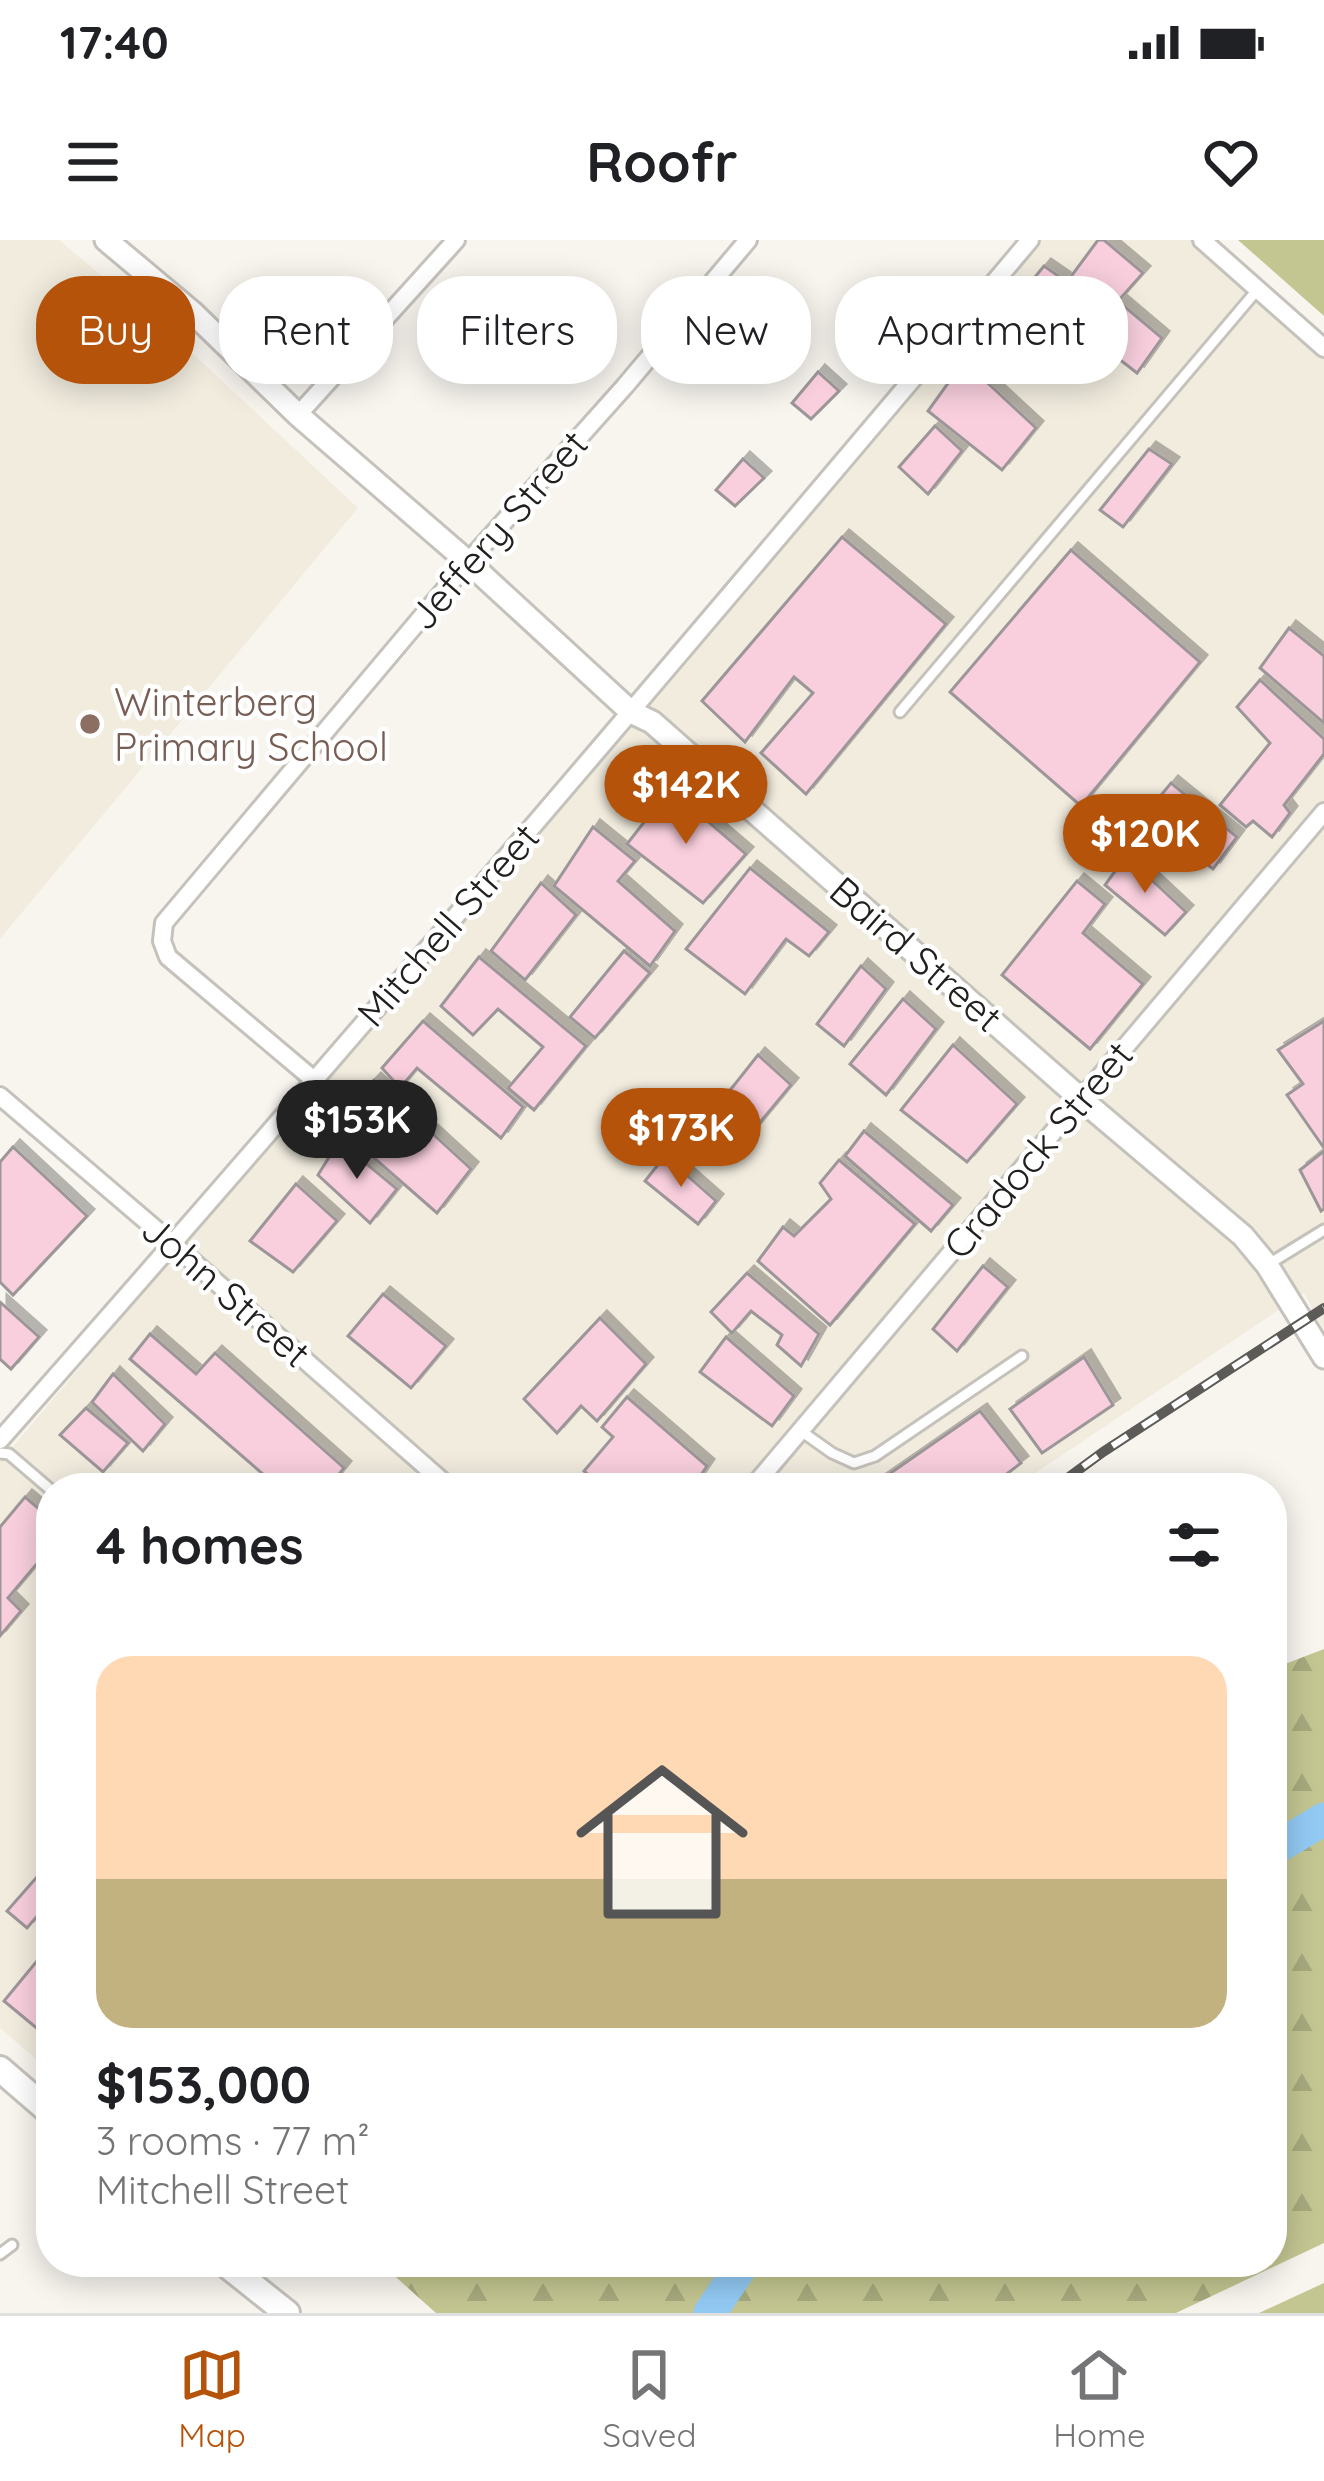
<!DOCTYPE html>
<html lang="en">
<head>
<meta charset="utf-8">
<style>
  :root { --surface:#fff; --page:#f2f2f2; --text:#202124; --muted:#757577; --line:#e0e0e0; --accent:#b45309 }
  body { margin:0; font-family:Quicksand,sans-serif; background:var(--page); color:var(--text); height:100vh; display:flex; flex-direction:column; font-size:45px; white-space:nowrap }
  * { box-sizing:border-box; margin:0 }
  p { font-size:39px; color:var(--muted) }
  .icon { flex:none; width:66px; height:66px; fill:none; stroke:currentColor; stroke-width:2; stroke-linecap:round; stroke-linejoin:round }
  .map { position:relative; flex:1; overflow:hidden }
  .side { position:absolute; left:36px; top:1233px; width:1251px; height:804px; display:flex; flex-direction:column; background:var(--surface); border-radius:48px; box-shadow:0 6px 30px #0003 }
  .side>* { flex:none }
  .top-card { position:absolute; left:36px; top:36px; width:1254px; height:108px; display:flex; gap:24px }
  .price { position:absolute; translate:-50% -102px; padding:0 27px; border-radius:42px; background:var(--accent); color:#fff; font-size:39px; line-height:78px; filter:drop-shadow(0 3px 6px #0008) }
  .price::after { content:''; position:absolute; left:50%; top:72px; width:36px; height:27px; margin-left:-18px; background:inherit; clip-path:polygon(0 0,100% 0,50% 100%) }
  .price.on { background:#222; color:#fff }
  ul { padding:0; list-style:none }
  li { display:grid; align-content:center; gap:24px; height:636px; padding:0 60px }
  li span { display:grid; place-items:center; height:372px; border-radius:36px; color:#555 }
  li>.icon { margin-inline-start:auto }
  span .icon { width:216px; height:216px; fill:#fffc; stroke-width:1 }
  li b { font-size:51px }
  h2 { display:flex; justify-content:space-between; align-items:center; height:144px; padding:0 60px; font-size:51px }
  .chip { padding:0 42px; border-radius:48px; background:var(--surface); box-shadow:0 6px 30px #0003; font-size:42px; line-height:108px }
  .chip.on { background:var(--accent); color:#fff }
  .status { display:flex; justify-content:space-between; align-items:center; height:84px; padding:0 60px; background:var(--surface); direction:ltr }
  .status svg { height:33px; fill:currentColor }
  header { display:flex; justify-content:space-between; align-items:center; height:156px; padding:0 60px; background:var(--surface); font-size:54px; font-weight:700 }
  .tabs { display:flex; justify-content:space-around; align-items:center; height:168px; border-top:3px solid var(--line); background:var(--surface); font-size:33px; color:var(--muted) }
  .tabs a { display:grid; justify-items:center; gap:6px }
  .tabs .on { color:var(--accent) }
  .map>svg:first-child { display:block }
</style>
</head>
<body>
<div class="status"><b>17:40</b><svg viewBox="0 0 49 12"><path d="M0 12V9h3v3zM5 12V6h3v6zM10 12V3h3v9zM15 12V0h3v12zM26 1h20v11H26zM47 4h2v5h-2z"/></svg></div>
<header><svg class="icon" aria-label="menu" viewBox="0 0 24 24"><path d="M4 6h16M4 12h16M4 18h16"/></svg>Roofr<svg class="icon" aria-label="heart" viewBox="0 0 24 24"><path d="M12 20l-8-8c-3-5 5-10 8-4 3-6 11-1 8 4z"/></svg></header>
<div class="map">
<svg width="1324" height="2073" viewBox="0 0 1324 2073">
  <defs>
    <pattern id="forest-firs" width="22" height="20" patternUnits="userSpaceOnUse" patternTransform="scale(3)"><rect width="22" height="20" fill="#c3c691"/><path d="M5 1l3.5 6h-7zM16 11l3.5 6h-7z" fill="#a7aa7d"/></pattern>
    <filter id="shadow"><feDropShadow dx="7" dy="-7" stdDeviation="0" flood-color="#0004"/></filter>
  </defs>
  <rect width="100%" height="100%" fill="#f8f5ef"/>
  <g fill="#f1ecde">
    <polygon points="0,0 59,0 175,97 358,268 0,699"/>
    <polygon points="1031,0 1202,0 1324,108 1324,1090 1304,1053 1013,1248 51,1248 51,1832 0,1788 0,1222"/>
  </g>
  <g fill="#c3c691">
    <polygon points="1238,0 1324,0 1324,76"/>
    <polygon points="1324,2043 1324,2073 1259,2073"/>
  </g>
  <polygon fill="url(#forest-firs)" points="1324,1409 1324,2003 1176,2073 436,2073 379,2022 1272,2022 1272,1429"/>
  <g fill="none" stroke-linecap="round" stroke-linejoin="round">
    <g stroke="#92c9f3" stroke-width="33">
      <polyline points="1272,1610 1324,1579"/>
      <polyline points="710,2073 744,2022"/>
    </g>
  </g>
  <g fill="#f9cfde" stroke="#9d9698" stroke-width="3" filter="url(#shadow)">
    <polygon points="1098,0 1104,0 1143,33 1118,61 1162,98 1137,133 1077,86 1065,98 1016,60 1044,26 1067,42"/>
    <polygon points="964,121 1036,188 1002,230 928,171"/>
    <polygon points="818,132 839,151 811,179 792,163"/>
    <polygon points="935,186 962,211 928,254 899,227"/>
    <polygon points="1149,209 1172,224 1123,287 1100,270"/>
    <polygon points="743,219 764,238 735,266 716,250"/>
    <polygon points="842,297 946,384 806,554 761,513 813,453 794,437 745,502 702,461"/>
    <polygon points="1071,310 1200,422 1081,566 950,452"/>
    <polygon points="1289,388 1324,416 1324,483 1260,428"/>
    <polygon points="1260,440 1324,499 1324,514 1284,565 1290,573 1272,597 1253,581 1246,587 1220,565 1270,503 1237,467"/>
    <polygon points="1171,543 1237,597 1213,629 1144,576"/>
    <polygon points="670,549 746,614 703,663 627,604"/>
    <polygon points="593,587 635,621 618,641 675,691 650,726 554,646"/>
    <polygon points="1126,616 1186,672 1165,695 1105,645"/>
    <polygon points="750,628 829,692 809,716 786,699 745,754 686,709"/>
    <polygon points="1077,641 1105,664 1083,693 1143,744 1090,809 1002,735"/>
    <polygon points="541,643 576,675 525,740 491,711"/>
    <polygon points="624,711 650,733 595,798 570,777"/>
    <polygon points="479,717 586,806 534,870 508,848 543,807 498,769 473,795 441,766"/>
    <polygon points="861,726 886,749 844,806 817,784"/>
    <polygon points="903,759 936,789 886,855 850,824"/>
    <polygon points="423,781 523,867 501,898 417,828 400,848 382,828"/>
    <polygon points="1324,781 1324,908 1287,855 1303,844 1278,810"/>
    <polygon points="953,805 1017,864 967,922 901,870"/>
    <polygon points="758,815 791,845 728,921 714,909 731,889 712,873"/>
    <polygon points="374,840 471,929 437,973 334,883"/>
    <polygon points="864,891 953,965 931,991 845,916"/>
    <polygon points="339,901 397,949 370,983 318,935"/>
    <polygon points="13,907 87,976 13,1055 0,1042 0,922"/>
    <polygon points="1324,911 1324,969 1321,971 1300,930"/>
    <polygon points="665,916 716,961 698,984 645,941"/>
    <polygon points="839,920 915,984 830,1085 758,1021 783,987 794,996 831,959 820,943"/>
    <polygon points="296,944 337,981 293,1032 250,1001"/>
    <polygon points="983,1026 1008,1047 957,1111 933,1089"/>
    <polygon points="747,1033 819,1094 801,1126 777,1105 782,1095 751,1071 732,1093 711,1072"/>
    <polygon points="383,1054 446,1106 411,1148 348,1096"/>
    <polygon points="0,1062 39,1097 11,1129 0,1119"/>
    <polygon points="600,1078 646,1124 597,1181 581,1166 557,1193 524,1159"/>
    <polygon points="150,1094 196,1134 215,1113 344,1228 328,1248 279,1248 130,1119"/>
    <polygon points="726,1097 794,1156 772,1186 700,1132"/>
    <polygon points="1084,1117 1113,1165 1042,1213 1010,1169"/>
    <polygon points="113,1134 165,1184 143,1211 92,1162"/>
    <polygon points="627,1157 707,1226 692,1248 604,1248 584,1231 613,1197 602,1187"/>
    <polygon points="86,1168 128,1203 103,1232 60,1195"/>
    <polygon points="980,1171 1021,1223 988,1248 869,1248"/>
    <polygon points="25,1257 51,1279 51,1307 8,1358 21,1371 0,1396 0,1287"/>
    <polygon points="51,1621 51,1660 27,1688 7,1671"/>
    <polygon points="51,1704 51,1800 4,1761"/>
  </g>
  <g fill="none" stroke-linecap="round" stroke-linejoin="round">
    <defs>
      <g id="service">
        <polyline points="900,472 1258,49"/>
        <polyline points="1267,1025 1324,990"/>
        <polyline points="801,1191 832,1213 854,1223 875,1216 1022,1116"/>
        <polyline points="0,1213 9,1214 51,1250"/>
        <polyline points="0,2014 12,2005"/>
      </g>
      <g id="minor">
        <polyline points="1202,0 1324,108"/>
        <polyline points="298,175 456,0"/>
        <polyline points="314,840 168,717 162,701 164,683 468,322 625,146 748,0"/>
        <polyline points="0,856 173,1004 450,1248"/>
        <path d="M0 1200C349 805 690 403 1030 0"/>
        <polyline points="752,1248 1324,572"/>
      </g>
      <polyline id="tertiary" points="106,0 192,72 298,175 468,322 631,472 652,482 1081,859 1243,996 1267,1025 1324,1117"/>
      <g id="secondary">
        <polyline points="0,1829 51,1873"/>
        <polyline points="223,2022 287,2073"/>
      </g>
    </defs>
    <use href="#service" stroke="#c5c2bc" stroke-width="15"/>
    <use href="#minor" stroke="#c5c2bc" stroke-width="22"/>
    <use href="#tertiary" stroke="#c5c2bc" stroke-width="27"/>
    <use href="#secondary" stroke="#c5c2bc" stroke-width="30"/>
    <use href="#service" stroke="#fff" stroke-width="9"/>
    <use href="#minor" stroke="#fff" stroke-width="16"/>
    <use href="#tertiary" stroke="#fff" stroke-width="21"/>
    <use href="#secondary" stroke="#fff" stroke-width="24"/>
    <defs>
      <polyline id="rail" points="1054,1248 1103,1212 1324,1068"/>
    </defs>
    <use href="#rail" stroke="#5d5b58" stroke-width="10"/>
    <use href="#rail" stroke="#fff" stroke-width="6" stroke-dasharray="18" stroke-linecap="butt"/>
  </g>
  <circle fill="#8d6e63" stroke="#fff" stroke-width="4.5" cx="90" cy="484" r="12"/>
  <g text-anchor="middle" stroke-width="9" stroke-linejoin="round" paint-order="stroke">
    <g font-size="39" fill="#21201e" stroke="#fff">
      <text transform="translate(498 290) rotate(-49)" y="14">Jeffery Street</text>
      <text transform="translate(448 685) rotate(-49)" y="14">Mitchell Street</text>
      <text transform="translate(916 714) rotate(41)" y="14">Baird Street</text>
      <text transform="translate(1038 910) rotate(-50)" y="14">Cradock Street</text>
      <text transform="translate(226 1051) rotate(41)" y="14">John Street</text>
    </g>
    <g font-size="39" fill="#785e54" stroke="#fff" text-anchor="start">
      <text x="114" y="476">Winterberg<tspan x="114" dy="45">Primary School</tspan></text>
    </g>
  </g>
</svg>
<b class="price" style="left:686px;top:607px">$142K</b>
<b class="price" style="left:1145px;top:656px">$120K</b>
<b class="price on" style="left:357px;top:942px">$153K</b>
<b class="price" style="left:681px;top:950px">$173K</b>
<div class="top-card">
<a class="chip on">Buy</a>
<a class="chip">Rent</a>
<a class="chip">Filters</a>
<a class="chip">New</a>
<a class="chip">Apartment</a>
</div>
<section class="side">
<h2>4 homes<svg class="icon" aria-label="filters" viewBox="0 0 24 24"><path d="M4 7h16M4 17h16"/><circle cx="9" cy="7" r="2"/><circle cx="15" cy="17" r="2"/></svg></h2>
<ul>
<li><span style="background:linear-gradient(#ffd9b3 60%,#c2b280 0)"><svg class="icon" aria-label="home" viewBox="0 0 24 24"><path d="M3 11l9-7 9 7M6 9v11h12V9"/></svg></span><div><b>$153,000</b><p>3 rooms · 77 m²</p><p>Mitchell Street</p></div></li>
</ul>
</section>
</div>
<nav class="tabs">
<a class="on"><svg class="icon" aria-label="map" viewBox="0 0 24 24"><path d="M3 6l6-2 6 2 6-2v14l-6 2-6-2-6 2zM9 4v14M15 6v14"/></svg>Map</a>
<a><svg class="icon" aria-label="saved" viewBox="0 0 24 24"><path d="M7 4h10v16l-5-4-5 4z"/></svg>Saved</a>
<a><svg class="icon" aria-label="home" viewBox="0 0 24 24"><path d="M3 11l9-7 9 7M6 9v11h12V9"/></svg>Home</a>
</nav>
</body>
</html>
